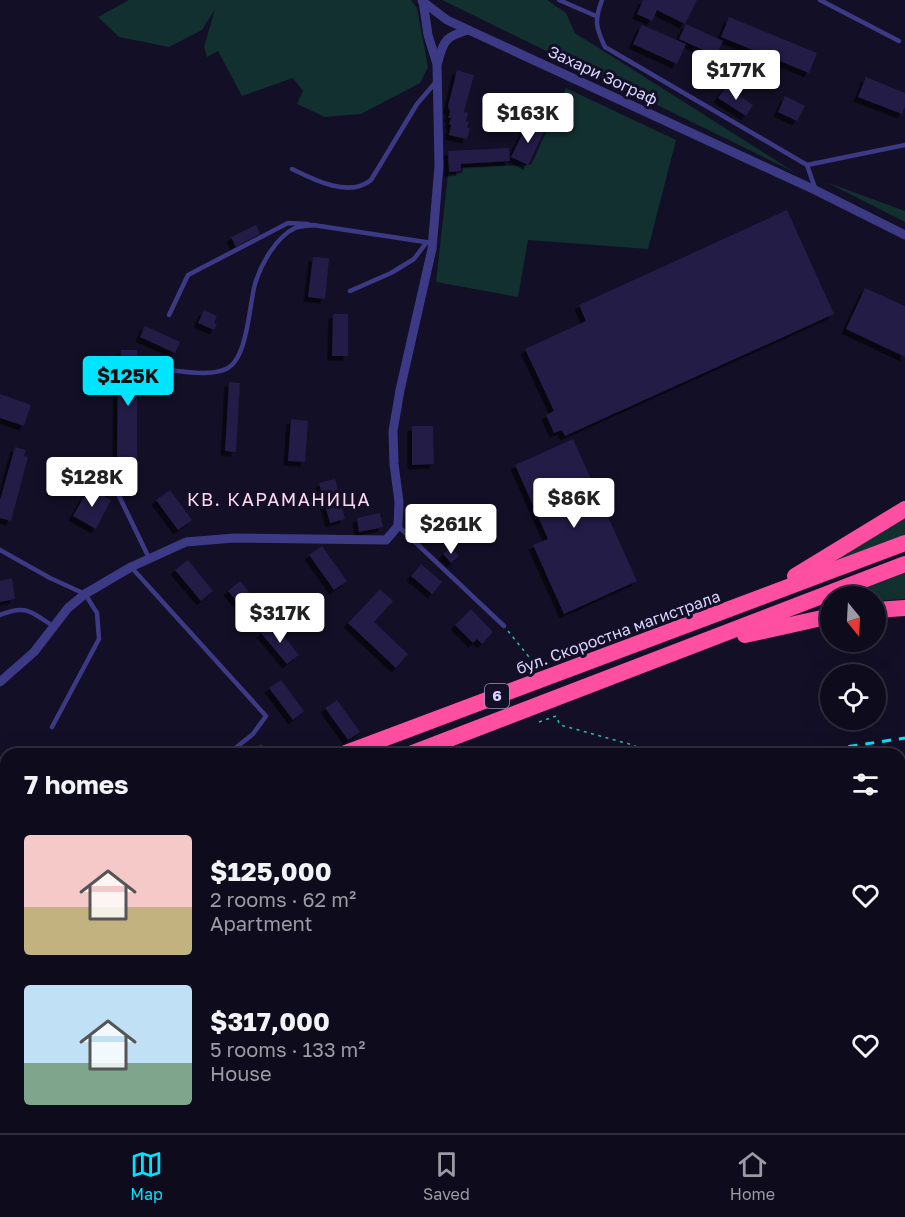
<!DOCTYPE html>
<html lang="en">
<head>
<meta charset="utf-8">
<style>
  :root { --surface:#0e0b1c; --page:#171425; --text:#f1f3f6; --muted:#9b9ba3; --line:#2e2b3b; --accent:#00e5ff }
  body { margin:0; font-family:"Golos Text",sans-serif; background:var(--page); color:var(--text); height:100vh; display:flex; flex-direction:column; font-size:22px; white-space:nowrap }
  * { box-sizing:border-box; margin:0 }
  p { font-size:20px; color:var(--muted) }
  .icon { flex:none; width:33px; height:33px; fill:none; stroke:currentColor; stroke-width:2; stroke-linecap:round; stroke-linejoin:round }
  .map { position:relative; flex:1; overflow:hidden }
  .panel { position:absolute; left:0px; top:748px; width:906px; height:386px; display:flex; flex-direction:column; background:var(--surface); border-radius:18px 18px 0 0; box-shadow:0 6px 24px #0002,0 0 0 2px var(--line) }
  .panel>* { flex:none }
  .needle { width:39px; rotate:162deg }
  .buttons { position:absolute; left:820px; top:586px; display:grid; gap:12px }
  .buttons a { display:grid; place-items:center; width:66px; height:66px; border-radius:50%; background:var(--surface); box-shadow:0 6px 24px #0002,0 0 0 2px var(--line); font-size:30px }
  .price { position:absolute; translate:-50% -51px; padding:0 14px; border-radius:6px; background:#fff; color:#222; font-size:20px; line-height:39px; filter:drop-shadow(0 2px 3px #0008) }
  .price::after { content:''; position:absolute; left:50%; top:36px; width:18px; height:14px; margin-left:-9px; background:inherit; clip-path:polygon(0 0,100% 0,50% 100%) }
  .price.current { background:var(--accent); color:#111 }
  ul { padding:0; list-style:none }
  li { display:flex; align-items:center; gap:18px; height:150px; padding:0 24px }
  li span { display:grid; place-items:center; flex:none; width:168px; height:120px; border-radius:6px; color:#555 }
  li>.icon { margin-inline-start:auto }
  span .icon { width:72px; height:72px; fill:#fffc; stroke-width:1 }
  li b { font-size:26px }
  h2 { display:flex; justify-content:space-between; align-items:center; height:72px; padding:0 24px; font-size:26px }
  .dock { display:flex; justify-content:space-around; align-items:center; height:84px; border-top:2px solid var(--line); background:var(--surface); font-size:16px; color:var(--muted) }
  .dock a { display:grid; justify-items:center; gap:3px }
  .dock .current { color:var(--accent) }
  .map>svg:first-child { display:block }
</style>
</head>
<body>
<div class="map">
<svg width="905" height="1133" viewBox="0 0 905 1133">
  <defs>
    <filter id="shadow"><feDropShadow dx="-4.5" dy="4.5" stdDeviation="0" flood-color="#0009"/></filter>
  </defs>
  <rect width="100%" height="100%" fill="#130f26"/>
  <g fill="#12302f">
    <polygon points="129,0 411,0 417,8 428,67 420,83 361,114 325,117 297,104 303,91 293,78 242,96 218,51 207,57 204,47 215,9 202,30 169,47 119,37 98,17"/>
    <polygon points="442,0 547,0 566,13 575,33 796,173"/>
    <polygon points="566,88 676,140 648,249 528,240 518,297 436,282 448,174 462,173 463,167 531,165"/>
    <polygon points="826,182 905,211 905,222"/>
    <polygon points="905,518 905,535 814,569"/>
    <polygon points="905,571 905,599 876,601 876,597 833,597"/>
  </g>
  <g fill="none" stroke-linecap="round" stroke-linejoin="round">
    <polyline stroke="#0c2248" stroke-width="3" points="354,1133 354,1128"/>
    <g stroke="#0c2248" stroke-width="18">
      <polyline points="0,1076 6,1076"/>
      <polyline points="159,1128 166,1133"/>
    </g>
  </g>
  <g fill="#241b47" filter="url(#shadow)">
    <polygon points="643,0 697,0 685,24 657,10 652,21 637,14"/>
    <polygon points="729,17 817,53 809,73 721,37"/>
    <polygon points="686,24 723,41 716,56 679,39"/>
    <polygon points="642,25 686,44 677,64 633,44"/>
    <polygon points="457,70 474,75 464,112 468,113 466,121 469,122 467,128 470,128 467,139 449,135 451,125 449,124 451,118 448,118 450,112 448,106"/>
    <polygon points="866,77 905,93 905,107 902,114 858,97"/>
    <polygon points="726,87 753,105 746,116 718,98"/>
    <polygon points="785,96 805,106 797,121 778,112"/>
    <polygon points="528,122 545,130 528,165 511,157"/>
    <polygon points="509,148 510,161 461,164 461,171 449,172 448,151"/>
    <polygon points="787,210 834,314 565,436 562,430 554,433 546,415 554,411 525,349 586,321 579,305"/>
    <polygon points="256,225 260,234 236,247 231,237"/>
    <polygon points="313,257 329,258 325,299 308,297"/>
    <polygon points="865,288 905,306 905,357 846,329"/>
    <polygon points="204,310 217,316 214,323 217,324 214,330 198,323"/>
    <polygon points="333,314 348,314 348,356 332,356"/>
    <polygon points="145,326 180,342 175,353 140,337"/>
    <polygon points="121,350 137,350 137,460 117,460 118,369 121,369"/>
    <polygon points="229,382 240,383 236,452 225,451"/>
    <polygon points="0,394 31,405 24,426 0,418"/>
    <polygon points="291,419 308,421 305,462 288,461"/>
    <polygon points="412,426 433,426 434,464 412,465"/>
    <polygon points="573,439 637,581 564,614 533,545 548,539 515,465"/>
    <polygon points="15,447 26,450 24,456 28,457 11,521 0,518 0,500"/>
    <polygon points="335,479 345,519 330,523 319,483"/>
    <polygon points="89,488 111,500 96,529 73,516"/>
    <polygon points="170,490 192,520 178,530 156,500"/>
    <polygon points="380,513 383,527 359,532 357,518"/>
    <polygon points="322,546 347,581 334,590 309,555"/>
    <polygon points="451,547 459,556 451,563 443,554"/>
    <polygon points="188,560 213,591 201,601 175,570"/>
    <polygon points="421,564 442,582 432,594 411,576"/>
    <polygon points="12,578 15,599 0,602 0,581"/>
    <polygon points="240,581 266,612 254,622 228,591"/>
    <polygon points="380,589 393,601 374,622 408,654 396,668 348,623"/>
    <polygon points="471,609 493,632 482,644 477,639 473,643 455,625"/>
    <polygon points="273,623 299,655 287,664 261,633"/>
    <polygon points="281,680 304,711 293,720 269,688"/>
    <polygon points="337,700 360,732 348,740 325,708"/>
    <polygon points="262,744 266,754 234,754"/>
    <polygon points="900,914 905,914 905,936 900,937"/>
    <polygon points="905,1036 905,1053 900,1055 900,1037"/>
    <polygon points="905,1076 905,1089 900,1091 900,1078"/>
  </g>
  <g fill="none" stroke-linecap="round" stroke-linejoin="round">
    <g stroke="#2fb8b0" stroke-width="1.5" stroke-dasharray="3 4.5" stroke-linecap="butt">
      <polyline points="508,631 529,657 533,668"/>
      <polyline points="539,722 556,716 560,725 633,745 650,754"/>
      <polyline points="668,1128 668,1133"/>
    </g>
    <g stroke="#3d3a85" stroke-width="4.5">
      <polyline points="559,0 596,16"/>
      <path d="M602 0C594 21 596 28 605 47L807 165 905 145"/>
      <polyline points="820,0 899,41"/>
      <polyline points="807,165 815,188"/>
      <path d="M292 169C314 180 349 198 371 180L417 104 435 83"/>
      <polyline points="350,291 391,273 414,259 426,243"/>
      <polyline points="169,315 188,275 288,223 308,224"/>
      <path d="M147 367C167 369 208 378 226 369 248 359 249 305 255 284 261 264 276 237 295 228 300 226 308 226 313 225L432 243"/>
      <polyline points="105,467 149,558"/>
      <polyline points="398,526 504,626"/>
      <polyline points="0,550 50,578 85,594 97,613 99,639 52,727"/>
      <polyline points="131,567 266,716 253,734 228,754"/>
      <path d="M0 615C26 604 31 612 53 626"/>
      <polyline points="904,777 902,808 905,833"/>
      <polyline points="900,878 905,868"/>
      <polyline points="513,1128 513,1133"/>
      <polyline points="340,1133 342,1128"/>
      <polyline points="583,1133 615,1128"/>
    </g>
    <g stroke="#3d3a85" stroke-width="9">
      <polyline points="422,1 447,20 815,190 905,235"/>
      <path d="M438 62C443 40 447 36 468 30"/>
      <polyline points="0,682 34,652 68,608 85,594 131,567 186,542 234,538 386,540 398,526 399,502 394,464 393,431 400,390 432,249 439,166 437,64 428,35 423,1"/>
      <polyline points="904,777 905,777"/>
      <polyline points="900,952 905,950"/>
    </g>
    <g stroke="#ff4fa3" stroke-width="16">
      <polyline points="795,576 905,509"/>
      <polyline points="876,610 905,608"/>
      <polyline points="745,635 831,616"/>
      <polyline points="343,754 905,543"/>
      <polyline points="410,754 905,564"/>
      <polyline points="0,900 6,898"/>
      <polyline points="0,926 6,923"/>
    </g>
    <g stroke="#00e5ff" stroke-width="3" stroke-dasharray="9 8" stroke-linecap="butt">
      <polyline points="798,754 905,738"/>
      <polyline points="0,1045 6,1042"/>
    </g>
  </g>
  <g text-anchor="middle" stroke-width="6" stroke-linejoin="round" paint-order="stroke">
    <rect fill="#130f26" stroke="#9e99be" stroke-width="1.5" x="485" y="684" width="24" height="24" rx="4.5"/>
    <g font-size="15" font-weight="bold" fill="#d9d4ff">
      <text x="497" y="701">6</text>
    </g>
    <g font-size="16" fill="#d9d4ff" stroke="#130f26">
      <text transform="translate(603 75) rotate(25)" y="6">Захари Зограф</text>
      <text transform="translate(618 632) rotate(-20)" y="6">бул. Скоростна магистрала</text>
    </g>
    <g font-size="18" letter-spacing="1.5" fill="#ffd6f0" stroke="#130f26">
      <text x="279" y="506">КВ. КАРАМАНИЦА</text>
    </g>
  </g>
</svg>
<div class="buttons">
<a><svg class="needle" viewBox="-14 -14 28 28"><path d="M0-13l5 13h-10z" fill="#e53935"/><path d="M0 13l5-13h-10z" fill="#9b9ba3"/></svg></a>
<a><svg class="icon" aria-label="locate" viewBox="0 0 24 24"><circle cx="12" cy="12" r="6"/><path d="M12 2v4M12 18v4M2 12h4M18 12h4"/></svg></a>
</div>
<b class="price" style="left:736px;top:101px">$177K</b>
<b class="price" style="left:528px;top:144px">$163K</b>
<b class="price current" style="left:128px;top:407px">$125K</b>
<b class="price" style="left:92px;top:508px">$128K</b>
<b class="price" style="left:574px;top:529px">$86K</b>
<b class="price" style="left:451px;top:555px">$261K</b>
<b class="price" style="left:280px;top:644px">$317K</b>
<section class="panel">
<h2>7 homes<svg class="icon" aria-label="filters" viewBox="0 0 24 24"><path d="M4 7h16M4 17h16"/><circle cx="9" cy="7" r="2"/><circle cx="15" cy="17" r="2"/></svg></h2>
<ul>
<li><span style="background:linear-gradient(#f6c9c9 60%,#c2b280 0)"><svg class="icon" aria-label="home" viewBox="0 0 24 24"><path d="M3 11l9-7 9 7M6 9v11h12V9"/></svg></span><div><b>$125,000</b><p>2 rooms · 62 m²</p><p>Apartment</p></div><svg class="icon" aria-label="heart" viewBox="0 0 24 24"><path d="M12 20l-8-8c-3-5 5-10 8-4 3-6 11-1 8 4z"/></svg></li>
<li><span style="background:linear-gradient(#bfe0f5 65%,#7fa58c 0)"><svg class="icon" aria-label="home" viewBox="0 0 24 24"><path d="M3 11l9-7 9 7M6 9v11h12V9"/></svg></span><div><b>$317,000</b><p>5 rooms · 133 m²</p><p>House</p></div><svg class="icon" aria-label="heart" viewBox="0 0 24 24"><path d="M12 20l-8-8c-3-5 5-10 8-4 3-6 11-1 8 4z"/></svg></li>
</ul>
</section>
</div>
<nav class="dock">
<a class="current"><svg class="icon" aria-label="map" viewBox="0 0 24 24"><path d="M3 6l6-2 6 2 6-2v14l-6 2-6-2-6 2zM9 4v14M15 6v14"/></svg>Map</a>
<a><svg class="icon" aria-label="saved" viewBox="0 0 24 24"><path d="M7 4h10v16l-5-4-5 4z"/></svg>Saved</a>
<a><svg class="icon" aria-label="home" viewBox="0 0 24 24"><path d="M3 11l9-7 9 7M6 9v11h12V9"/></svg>Home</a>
</nav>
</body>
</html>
